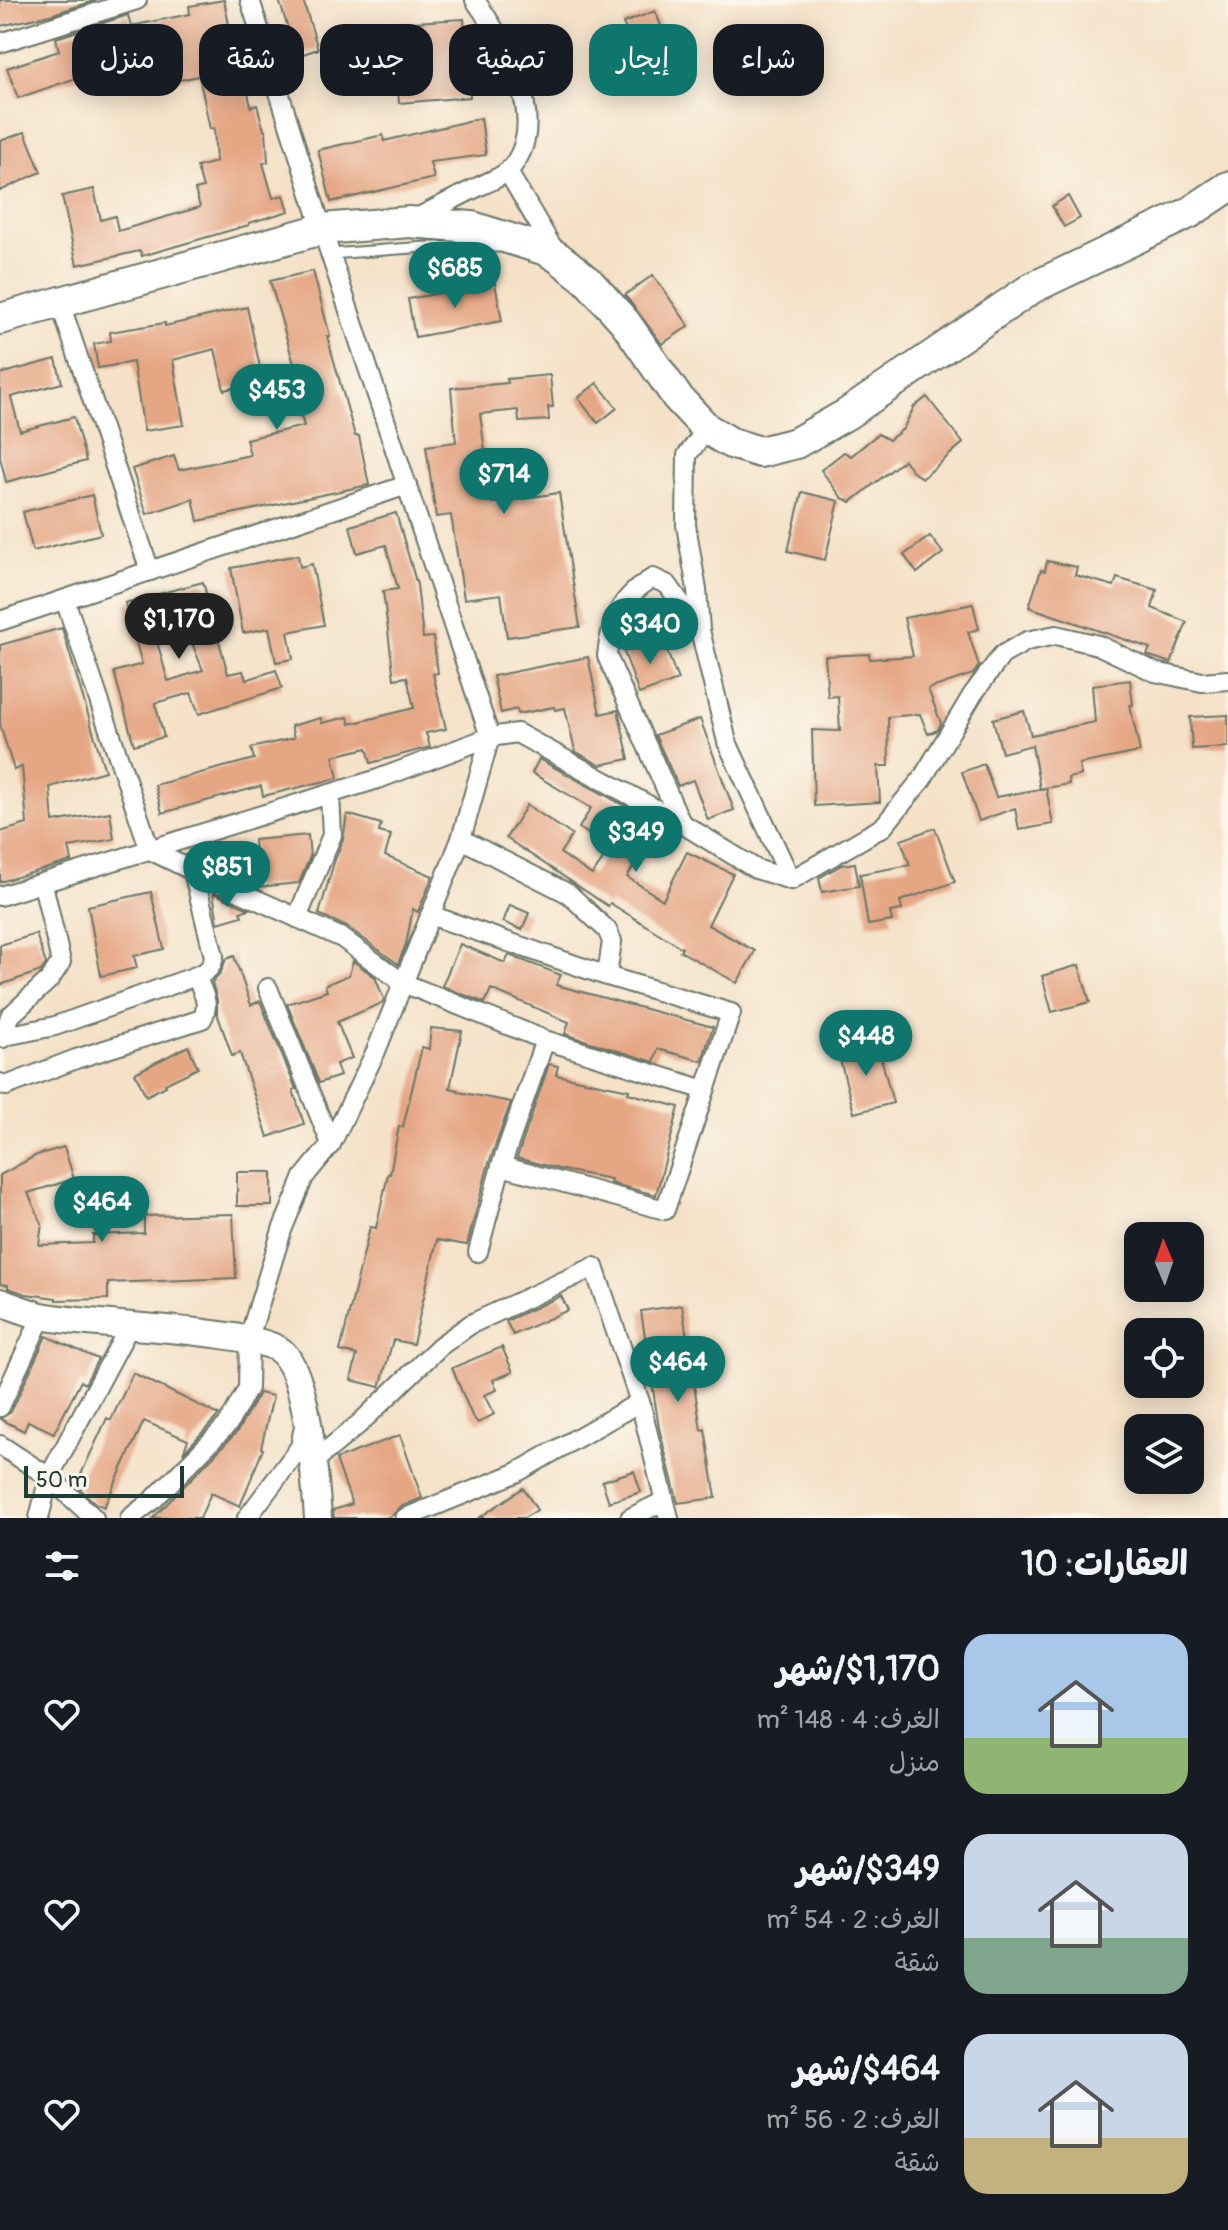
<!DOCTYPE html>
<html lang="ar">
<head>
<meta charset="utf-8">
<style>
  :root { --surface:#171b24; --page:#20242c; --text:#f1f3f6; --muted:#9ea1a6; --accent:#0f766e }
  body { margin:0; font-family:Pangolin,"Playpen Sans Arabic",sans-serif; background:var(--page); color:var(--text); direction:rtl; height:100vh; display:flex; flex-direction:column; font-size:30px; white-space:nowrap }
  * { box-sizing:border-box; margin:0 }
  p { font-size:26px; color:var(--muted) }
  .icon { flex:none; width:44px; height:44px; fill:none; stroke:currentColor; stroke-width:2; stroke-linecap:round; stroke-linejoin:round }
  .map { position:relative; height:1518px; overflow:hidden; direction:ltr }
  .details { display:flex; flex-direction:column; background:var(--surface); flex:1 }
  .details>* { flex:none }
  .guide { position:absolute; left:24px; top:24px; width:800px; height:72px; direction:rtl; display:flex; gap:16px }
  .needle { width:52px; rotate:358deg }
  .tools { position:absolute; left:1124px; top:1222px; display:grid; gap:16px }
  .tools a { display:grid; place-items:center; width:80px; height:80px; border-radius:16px; background:var(--surface); box-shadow:0 4px 20px #0003; font-size:40px }
  .scale { position:absolute; left:24px; bottom:20px; width:160px; box-sizing:border-box; padding-left:8px; border:4px solid #1f3d34; border-top:0; font-size:22px; line-height:28px; white-space:nowrap; color:#1f3d34; -webkit-text-stroke:6px #fbf7ec; paint-order:stroke }
  .price { position:absolute; translate:-50% -68px; padding:0 18px; border-radius:28px; background:var(--accent); color:#fff; font-size:26px; line-height:52px; filter:drop-shadow(0 2px 4px #0008) }
  .price::after { content:''; position:absolute; left:50%; top:48px; width:24px; height:18px; margin-left:-12px; background:inherit; clip-path:polygon(0 0,100% 0,50% 100%) }
  .price.current { background:#222; color:#fff }
  ul { padding:0; list-style:none }
  li { display:flex; align-items:center; gap:24px; height:200px; padding:0 40px }
  li span { display:grid; place-items:center; flex:none; width:224px; height:160px; border-radius:24px; color:#555 }
  li>.icon { margin-inline-start:auto }
  span .icon { width:96px; height:96px; fill:#fffc; stroke-width:1 }
  li b { font-size:34px }
  h2 { display:flex; justify-content:space-between; align-items:center; height:96px; padding:0 40px; font-size:34px }
  .tag { padding:0 28px; border-radius:24px; background:var(--surface); box-shadow:0 4px 20px #0003; font-size:28px; line-height:72px }
  .tag.current { background:var(--accent); color:#fff }
  .map>svg:first-child { display:block }
</style>
</head>
<body>
<div class="map">
<svg width="1228" height="1518" viewBox="0 0 1228 1518">
  <rect width="100%" height="100%" fill="#fbf7ec"/>
  <filter id="ink" filterUnits="userSpaceOnUse"><feTurbulence type="fractalNoise" baseFrequency=".0125" numOctaves="2"/><feDisplacementMap in="SourceGraphic" scale="16" xChannelSelector="R" yChannelSelector="G"/><feConvolveMatrix kernelMatrix="1 2 1 2 8 2 1 2 1" color-interpolation-filters="sRGB"/></filter>
  <filter id="wash" filterUnits="userSpaceOnUse"><feTurbulence type="fractalNoise" baseFrequency=".006" numOctaves="4" result="noise"/><feDisplacementMap in="SourceGraphic" scale="32" xChannelSelector="R" yChannelSelector="G"/><feGaussianBlur stdDeviation="1.8" result="paint"/><feColorMatrix in="noise" values="0 0 0 0 0 0 0 0 0 0 0 0 0 0 0 0 0 1.4 0 .05"/><feComposite in="paint" operator="in"/></filter>
  <g filter="url(#wash)">
    <rect width="100%" height="100%" fill="#f4e1c7"/>
    <g id="blocks">
      <g fill="#e5a684" fill-rule="evenodd">
        <polygon points="0,0 97,0 50,15 0,26"/>
        <polygon points="224,0 240,80 245,78 251,107 257,105 264,130 266,130 268,162 263,163 273,198 284,195 289,211 249,223 249,225 142,256 140,251 77,265 62,196 94,189 101,220 115,216 118,231 200,207 195,190 203,188 197,167 216,162 214,128 210,129 199,76 145,87 141,69 89,79 88,74 18,98 7,68 59,51 56,38 128,15 131,26 190,14 189,6"/>
        <polygon points="279,0 303,0 318,49 297,56"/>
        <polygon points="655,11 675,60 644,73 623,23"/>
        <polygon points="464,19 470,97 399,103 394,38 400,38 398,23"/>
        <polygon points="481,118 486,155 430,162 434,178 331,202 318,150 383,135 384,141"/>
        <polygon points="25,132 41,172 0,191 0,141"/>
        <polygon points="1068,196 1080,218 1064,227 1052,206"/>
        <polygon points="313,271 330,336 327,336 355,436 359,436 369,485 198,521 193,499 147,514 132,469 174,456 179,470 250,455 246,439 304,426 287,366 294,364 270,281"/>
        <polygon points="653,275 689,326 662,344 625,295"/>
        <polygon points="495,283 502,321 415,337 408,299"/>
        <polygon points="247,307 263,381 224,390 215,349 173,360 184,425 144,431 133,362 98,368 94,344 111,341 110,332 165,323 165,326"/>
        <polygon points="56,359 62,383 11,397 20,431 74,417 86,461 6,482 0,457 0,374"/>
        <polygon points="550,375 553,407 548,407 549,420 519,422 518,410 480,414 492,503 559,493 580,627 507,637 501,594 464,599 451,515 436,517 426,446 456,442 451,388 508,383 507,379"/>
        <polygon points="597,383 617,408 598,423 578,398"/>
        <polygon points="927,397 963,443 923,478 915,474 904,460 851,502 842,498 821,470 844,452 851,456 878,434 889,440 903,429 914,407"/>
        <polygon points="802,492 839,501 825,560 788,551"/>
        <polygon points="92,495 101,534 33,551 23,512"/>
        <polygon points="396,513 417,585 423,638 433,637 438,673 433,674 446,729 426,733 430,747 371,763 367,748 333,756 338,778 263,796 261,786 162,813 155,785 254,759 251,748 294,738 291,726 321,718 322,723 348,717 350,724 414,708 407,677 394,679 383,591 398,589 386,545 357,553 350,526"/>
        <polygon points="930,536 943,553 917,573 904,555"/>
        <polygon points="298,555 300,567 312,564 324,625 288,632 293,659 276,662 269,628 243,633 231,568"/>
        <polygon points="1047,561 1077,567 1075,575 1114,586 1117,578 1157,590 1152,608 1187,622 1171,663 1147,655 1150,648 1029,607 1041,570 1045,571"/>
        <path d="M203 582 228 674 243 671 246 680 276 670 282 688 199 714 191 693 155 703 164 737 134 745 114 672 142 664 125 603ZM185 626 203 670 168 681 155 634Z"/>
        <polygon points="973,604 979,629 968,632 979,666 973,674 928,689 941,723 938,730 928,734 920,714 888,717 889,766 878,766 880,802 814,806 812,730 840,731 838,696 828,697 825,656 869,654 870,659 913,656 904,618"/>
        <polygon points="62,628 105,771 50,787 53,822 110,812 114,839 69,847 72,861 0,882 0,832 27,824 22,767 14,770 0,725 0,645"/>
        <polygon points="663,641 678,680 639,694 623,649"/>
        <polygon points="588,657 600,714 618,710 629,759 600,765 575,751 565,708 555,710 554,707 518,714 517,709 501,713 493,676"/>
        <polygon points="1130,680 1133,705 1130,705 1140,752 1079,764 1081,775 1068,778 1069,784 1040,789 1032,745 1002,753 993,719 1024,711 1031,735 1095,722 1092,685"/>
        <polygon points="1228,715 1228,747 1192,749 1190,717"/>
        <polygon points="700,719 734,810 708,820 693,780 678,786 655,735"/>
        <polygon points="539,759 660,825 627,877 663,900 687,852 733,874 708,925 755,951 737,983 680,951 682,948 610,903 608,906 506,838 527,805 572,835 560,853 592,875 611,848 579,828 591,808 532,773"/>
        <polygon points="984,764 996,797 1046,788 1053,824 1019,830 1015,808 979,821 962,772"/>
        <polygon points="347,814 381,824 379,832 391,835 385,856 433,876 418,912 413,909 406,944 398,964 349,928 319,914 334,862 343,840"/>
        <polygon points="935,828 955,882 900,901 902,910 890,912 892,921 868,925 860,874 910,865 901,840"/>
        <polygon points="308,835 310,857 299,883 257,887 208,865 255,851 254,840"/>
        <polygon points="855,863 859,886 822,892 819,878 841,865"/>
        <polygon points="151,892 164,949 134,956 137,968 101,976 88,906"/>
        <polygon points="213,893 249,909 240,912 242,916 218,923"/>
        <polygon points="510,905 529,913 522,930 503,922"/>
        <polygon points="36,934 46,964 41,971 0,985 0,945"/>
        <polygon points="460,944 505,963 509,955 561,975 556,985 713,1027 702,1061 658,1049 654,1062 565,1034 569,1022 491,989 485,1003 442,986"/>
        <polygon points="234,956 251,1005 260,1001 296,1089 293,1090 304,1124 268,1137 240,1053 232,1056 217,1013 217,1000 212,982 221,972 226,959"/>
        <polygon points="353,961 375,977 384,999 382,1003 337,1022 352,1058 336,1064 340,1076 319,1083 287,1004 327,991 325,985 349,975"/>
        <polygon points="1079,965 1090,1002 1052,1012 1042,976"/>
        <polygon points="431,1028 462,1031 450,1088 458,1090 458,1092 511,1102 489,1163 467,1245 437,1240 413,1344 393,1340 380,1387 351,1380 357,1355 340,1351 370,1227 376,1228 388,1174 390,1174 399,1126 403,1127 422,1047 429,1049"/>
        <polygon points="877,1042 893,1103 854,1113 838,1052"/>
        <polygon points="188,1046 198,1068 165,1084 166,1086 146,1096 135,1073"/>
        <polygon points="549,1064 558,1066 556,1075 629,1090 628,1093 679,1107 656,1195 610,1183 611,1179 563,1170 517,1158"/>
        <polygon points="64,1147 74,1179 28,1193 42,1224 39,1245 93,1243 93,1235 144,1233 144,1216 233,1214 236,1278 108,1283 108,1299 56,1300 56,1298 26,1294 8,1288 8,1285 0,1284 0,1175 37,1155"/>
        <rect x="237" y="1172" width="35" height="34"/>
        <polygon points="561,1296 568,1310 513,1335 506,1321"/>
        <polygon points="682,1305 701,1430 705,1429 716,1498 678,1503 659,1428 641,1311"/>
        <polygon points="46,1336 98,1359 85,1384 81,1381 54,1433 28,1421 24,1431 0,1419 11,1412"/>
        <polygon points="502,1347 513,1372 493,1380 497,1390 484,1395 494,1414 478,1423 472,1416 452,1368"/>
        <polygon points="133,1373 219,1415 183,1453 188,1440 144,1421 104,1507 95,1503 76,1485 107,1418 111,1420"/>
        <polygon points="259,1393 273,1396 261,1448 263,1449 240,1506 211,1493 200,1518 153,1518 237,1432"/>
        <polygon points="400,1435 422,1498 400,1507 393,1515 386,1518 334,1518 333,1510 352,1504 336,1459"/>
        <polygon points="634,1471 641,1492 609,1502 602,1481"/>
        <polygon points="523,1488 537,1510 524,1518 479,1518"/>
      </g>
    </g>
  </g>
  <g filter="url(#ink)">
    <use href="#blocks" fill-opacity="0" stroke="#6a7667" stroke-width="2"/>
    <g fill="none" stroke-linecap="round" stroke-linejoin="round">
      <defs>
        <polyline id="service" points="330,254 426,247 498,247"/>
        <g id="minor">
          <polyline points="0,43 137,0"/>
          <polyline points="508,172 557,255"/>
          <path d="M415 219C437 208 459 196 482 185 490 181 502 177 509 170 553 123 504 41 475 0"/>
          <polyline points="60,303 150,571"/>
          <polyline points="707,429 687,455 686,525 697,590 700,630 727,742 791,880 883,827 922,779 973,694 1002,655 1027,641 1056,635 1098,645 1155,672 1202,682 1228,680"/>
          <polyline points="0,621 407,485"/>
          <path d="M681 823 607 656C611 620 620 597 653 578L668 585 699 629"/>
          <polyline points="461,839 569,894 607,930 612,941 607,976"/>
          <polyline points="193,871 342,938 403,983 545,1040 501,1166 665,1210 731,1013 607,976 430,915"/>
          <polyline points="0,896 378,779 490,737 517,733 681,823 756,869 791,880"/>
          <polyline points="297,918 332,835 330,794"/>
          <polyline points="268,988 331,1144"/>
          <path d="M0 1037 55 1026 196 976C207 972 212 968 214 956L193 871 150 850 65 600"/>
          <polyline points="3,1038 10,1016 50,979 61,962 43,884"/>
          <polyline points="545,1040 705,1090"/>
          <path d="M0 1083 6 1086 76 1059 202 1019C211 1004 202 991 196 976"/>
          <polyline points="478,1252 501,1166"/>
          <polyline points="0,1407 42,1316"/>
          <polyline points="0,1445 49,1477 94,1518"/>
          <polyline points="313,1462 359,1424 440,1346 471,1324 594,1267 640,1402 669,1518"/>
          <polyline points="39,1518 49,1477 129,1327"/>
          <polyline points="130,1518 153,1500 228,1424 248,1388 249,1338 282,1230 304,1177 331,1144 376,1051 461,839 490,737 322,229 250,0"/>
          <polyline points="247,1518 300,1447 304,1426"/>
          <polyline points="405,1518 516,1473 640,1402"/>
          <polyline points="630,1518 664,1501"/>
        </g>
        <path id="secondary" d="M0 1302C14 1307 27 1312 41 1316 87 1326 258 1329 282 1352 309 1377 315 1480 318 1518"/>
        <polyline id="primary" points="0,319 322,229 409,222 472,227 546,250 559,258 587,280 625,322 677,397 707,429 731,443 760,452 796,443 847,414 1032,288 1189,213 1228,187"/>
      </defs>
      <use href="#service" stroke="#6a7667" stroke-width="13"/>
      <use href="#minor" stroke="#6a7667" stroke-width="22"/>
      <use href="#secondary" stroke="#6a7667" stroke-width="30"/>
      <use href="#primary" stroke="#6a7667" stroke-width="34"/>
      <use href="#service" stroke="#fff" stroke-width="9"/>
      <use href="#minor" stroke="#fff" stroke-width="18"/>
      <use href="#secondary" stroke="#fff" stroke-width="26"/>
      <use href="#primary" stroke="#fff" stroke-width="30"/>
    </g>
  </g>
</svg>
<div class="tools">
<a><svg class="needle" viewBox="-14 -14 28 28"><path d="M0-13l5 13h-10z" fill="#e53935"/><path d="M0 13l5-13h-10z" fill="#9ea1a6"/></svg></a>
<a><svg class="icon" aria-label="locate" viewBox="0 0 24 24"><circle cx="12" cy="12" r="6"/><path d="M12 2v4M12 18v4M2 12h4M18 12h4"/></svg></a>
<a><svg class="icon" aria-label="layers" viewBox="0 0 24 24"><path d="M12 4l9 5-9 5-9-5zM3 14l9 5 9-5"/></svg></a>
</div>
<div class="scale">50 m</div>
<b class="price" style="left:455px;top:310px">$685</b>
<b class="price" style="left:277px;top:432px">$453</b>
<b class="price" style="left:504px;top:516px">$714</b>
<b class="price current" style="left:179px;top:661px">$1,170</b>
<b class="price" style="left:650px;top:666px">$340</b>
<b class="price" style="left:636px;top:874px">$349</b>
<b class="price" style="left:227px;top:909px">$851</b>
<b class="price" style="left:866px;top:1078px">$448</b>
<b class="price" style="left:102px;top:1244px">$464</b>
<b class="price" style="left:678px;top:1404px">$464</b>
<div class="guide">
<a class="tag">شراء</a>
<a class="tag current">إيجار</a>
<a class="tag">تصفية</a>
<a class="tag">جديد</a>
<a class="tag">شقة</a>
<a class="tag">منزل</a>
</div>
</div>
<section class="details">
<h2>العقارات: 10<svg class="icon" aria-label="filters" viewBox="0 0 24 24"><path d="M4 7h16M4 17h16"/><circle cx="9" cy="7" r="2"/><circle cx="15" cy="17" r="2"/></svg></h2>
<ul>
<li><span style="background:linear-gradient(#a9c7e8 65%,#8fb573 0)"><svg class="icon" aria-label="home" viewBox="0 0 24 24"><path d="M3 11l9-7 9 7M6 9v11h12V9"/></svg></span><div><b>$1,170/شهر</b><p>الغرف: 4 · 148 m²</p><p>منزل</p></div><svg class="icon" aria-label="heart" viewBox="0 0 24 24"><path d="M12 20l-8-8c-3-5 5-10 8-4 3-6 11-1 8 4z"/></svg></li>
<li><span style="background:linear-gradient(#c9d6e8 65%,#7fa58c 0)"><svg class="icon" aria-label="home" viewBox="0 0 24 24"><path d="M3 11l9-7 9 7M6 9v11h12V9"/></svg></span><div><b>$349/شهر</b><p>الغرف: 2 · 54 m²</p><p>شقة</p></div><svg class="icon" aria-label="heart" viewBox="0 0 24 24"><path d="M12 20l-8-8c-3-5 5-10 8-4 3-6 11-1 8 4z"/></svg></li>
<li><span style="background:linear-gradient(#c9d6e8 65%,#c2b280 0)"><svg class="icon" aria-label="home" viewBox="0 0 24 24"><path d="M3 11l9-7 9 7M6 9v11h12V9"/></svg></span><div><b>$464/شهر</b><p>الغرف: 2 · 56 m²</p><p>شقة</p></div><svg class="icon" aria-label="heart" viewBox="0 0 24 24"><path d="M12 20l-8-8c-3-5 5-10 8-4 3-6 11-1 8 4z"/></svg></li>
</ul>
</section>
</body>
</html>
